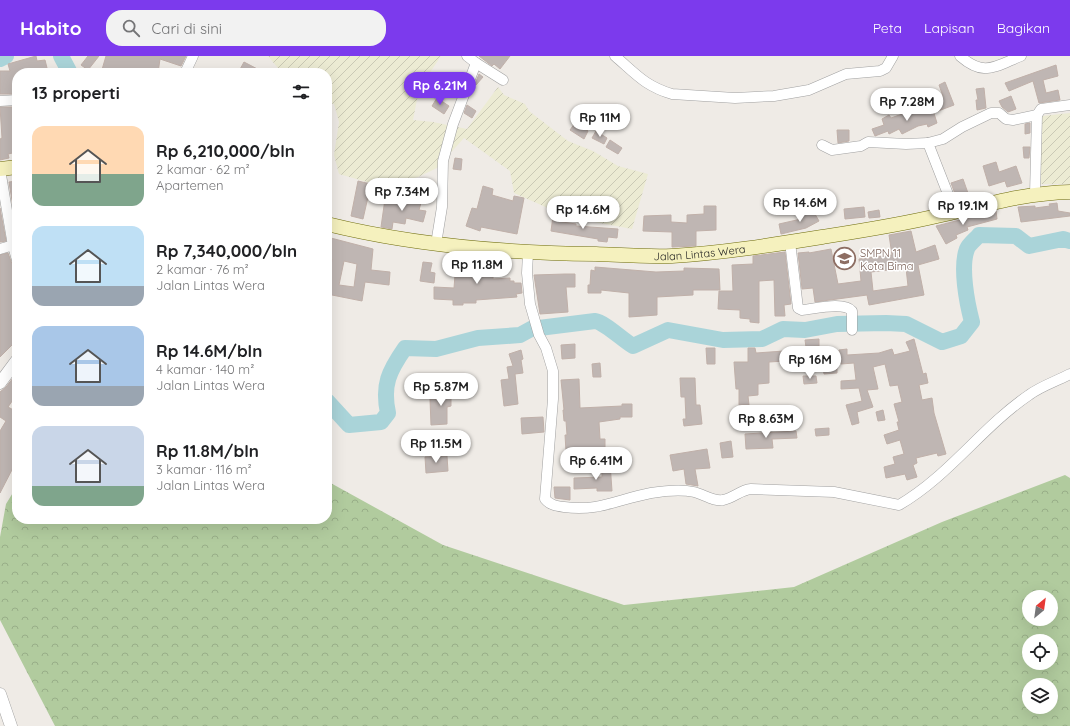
<!DOCTYPE html>
<html lang="id">
<head>
<meta charset="utf-8">
<style>
  :root { --surface:#fff; --page:#f2f2f2; --text:#202124; --muted:#757577; --accent:#7c3aed }
  body { margin:0; font-family:Quicksand,sans-serif; background:var(--page); color:var(--text); height:100vh; display:flex; flex-direction:column; font-size:15px; white-space:nowrap }
  * { box-sizing:border-box; margin:0 }
  p { font-size:13px; color:var(--muted) }
  .icon { flex:none; width:22px; height:22px; fill:none; stroke:currentColor; stroke-width:2; stroke-linecap:round; stroke-linejoin:round }
  .map { position:relative; flex:1; overflow:hidden }
  .details { position:absolute; left:12px; top:12px; width:320px; height:456px; display:flex; flex-direction:column; background:var(--surface); border-radius:16px; box-shadow:0 4px 16px #0002 }
  .details>* { flex:none }
  .needle { width:26px; rotate:29deg }
  .tools { position:absolute; left:1022px; top:534px; display:grid; gap:8px }
  .tools a { display:grid; place-items:center; width:36px; height:36px; border-radius:50%; background:var(--surface); box-shadow:0 4px 16px #0002; font-size:20px }
  .price { position:absolute; translate:-50% -34px; padding:0 9px; border-radius:14px; background:#fff; color:#222; font-size:13px; line-height:26px; filter:drop-shadow(0 1px 2px #0008) }
  .price::after { content:''; position:absolute; left:50%; top:24px; width:12px; height:9px; margin-left:-6px; background:inherit; clip-path:polygon(0 0,100% 0,50% 100%) }
  .price.current { background:var(--accent); color:#fff }
  ul { padding:0; list-style:none }
  li { display:flex; align-items:center; gap:12px; height:100px; padding:0 20px }
  li span { display:grid; place-items:center; flex:none; width:112px; height:80px; border-radius:12px; color:#555 }
  li>.icon { margin-inline-start:auto }
  span .icon { width:48px; height:48px; fill:#fffc; stroke-width:1 }
  li b { font-size:17px }
  h2 { display:flex; justify-content:space-between; align-items:center; height:48px; padding:0 20px; font-size:17px }
  header { display:flex; align-items:center; gap:24px; box-sizing:border-box; height:56px; padding:0 20px; background:var(--accent); color:#fff }
  header strong { font-size:19px }
  nav { display:flex; gap:22px; margin-inline-start:auto; font-size:14px }
  .search { width:280px; height:36px; background:var(--page); display:flex; align-items:center; gap:10px; box-sizing:border-box; padding:0 14px; border-radius:16px; color:var(--muted); font-size:15px }
  .map>svg:first-child { display:block }
</style>
</head>
<body>
<header>
<strong>Habito</strong>
<div class="search"><svg class="icon" aria-label="search" viewBox="0 0 24 24"><circle cx="10" cy="10" r="6"/><path d="M15 15l6 6"/></svg>Cari di sini</div>
<nav><a>Peta</a><a>Lapisan</a><a>Bagikan</a></nav>
</header>
<div class="map">
<svg width="1070" height="670" viewBox="0 0 1070 670">
  <defs>
    <pattern id="farmland-furrows" width="10" height="10" patternUnits="userSpaceOnUse"><rect width="10" height="10" fill="#ecebd3"/><path d="M-1 1l2-2M0 10L10 0M9 11l2-2" fill="none" stroke="#cac9b5"/></pattern>
    <pattern id="forest-crowns" width="20" height="18" patternUnits="userSpaceOnUse"><rect width="20" height="18" fill="#b1cb9e"/><path d="M2 6a3 3 0 1 1 6 0M12 15a3 3 0 1 1 6 0" fill="none" stroke="#98ae88"/></pattern>
  </defs>
  <rect width="100%" height="100%" fill="#efebe6"/>
  <g fill="url(#farmland-furrows)">
    <polygon points="268,0 441,0 419,33 413,64 433,66 467,73 498,31 504,39 525,48 529,55 568,85 593,95 618,110 648,118 632,173 568,161 514,137 510,115 464,82 437,112 418,121 394,127 367,126 339,118 334,99 339,66 334,48 327,47 327,17 282,17"/>
    <polygon points="1070,57 1070,128 1039,128 1042,60"/>
  </g>
  <path fill="url(#forest-crowns)" fill-rule="evenodd" d="M1065 419 1070 422V670H55L0 564V481L6 448 17 430V463H327V425L443 489 624 549 794 531 942 466ZM1029 541H1051V563H1029ZM1029 585H1051V607H1029ZM1029 629H1051V651H1029Z"/>
  <g fill="none" stroke-linecap="round" stroke-linejoin="round">
    <g stroke="#aad4d9" stroke-width="16">
      <polyline points="61,0 70,17"/>
      <polyline points="0,3 6,0"/>
      <path d="M327 345 349 369 381 366 388 357C382 329 389 315 405 292L436 293 478 282 520 279 531 273 595 265C604 266 623 284 633 290L668 274 723 284 762 283 783 273 805 274 837 268 886 267 906 268 942 286 961 280 972 266C967 247 960 211 967 193 969 188 976 183 979 179L1016 180 1029 190 1063 183 1070 185"/>
    </g>
  </g>
  <g fill="#bfb6b3" stroke="#c0b0a9" fill-rule="evenodd">
    <polygon points="36,0 37,5 45,4 48,16 17,17 17,38 0,38 0,15 10,15 8,8"/>
    <polygon points="88,0 99,0 88,14 81,9"/>
    <polygon points="106,0 186,0 181,10 160,3 158,17 101,17"/>
    <polygon points="479,0 510,0 500,13 494,8 492,10"/>
    <polygon points="244,6 265,17 238,17"/>
    <polygon points="1056,9 1058,20 1043,24 1046,37 1058,34 1060,44 1039,47 1033,25 1009,35 1005,27"/>
    <polygon points="479,18 483,21 476,29 475,28"/>
    <polygon points="428,26 440,34 435,42 423,34"/>
    <polygon points="945,26 954,49 938,55 933,43 943,40 939,29"/>
    <polygon points="984,32 986,52 977,54 976,44 978,44 976,33"/>
    <polygon points="1011,40 1016,53 1008,56 1002,51 999,45"/>
    <polygon points="437,42 449,50 444,58 432,50"/>
    <polygon points="467,49 476,55 472,62 464,57"/>
    <polygon points="0,51 16,51 17,60 17,96 8,98 9,102 0,104 0,83 2,82"/>
    <polygon points="932,51 937,67 928,71 927,68 918,70 902,78 899,73 889,78 888,75 875,80 872,73 884,69 882,63 889,59 891,62 919,52 921,55"/>
    <polygon points="575,67 588,75 584,83 570,74"/>
    <polygon points="1030,67 1030,77 1025,78 1025,68"/>
    <polygon points="837,74 849,74 849,85 838,87"/>
    <polygon points="596,75 607,82 604,88 592,82"/>
    <polygon points="610,84 622,92 618,98 606,91"/>
    <polygon points="1023,91 1030,91 1029,102 1024,102"/>
    <polygon points="455,102 462,103 461,114 453,113"/>
    <polygon points="996,106 999,116 1016,110 1022,127 1007,131 1005,125 989,130 983,110"/>
    <polygon points="963,123 969,140 957,143 951,127"/>
    <polygon points="17,125 17,175 9,126"/>
    <polygon points="358,125 383,131 381,144 368,141 363,163 351,160"/>
    <polygon points="483,130 493,133 492,139 513,145 514,140 524,142 517,178 481,171 480,175 466,170 472,152 477,153"/>
    <polygon points="413,141 422,143 419,154 426,155 423,166 406,162 405,168 393,166 392,173 381,171 385,143 412,147"/>
    <polygon points="1057,147 1058,155 1070,157 1070,160 1021,166 1018,151 1035,150 1035,152 1050,150 1049,148"/>
    <polygon points="704,150 716,150 716,174 696,175 696,190 672,191 672,176 643,175 644,160 671,159 671,166 687,167 687,159 704,158"/>
    <polygon points="864,151 865,161 845,163 844,153"/>
    <polygon points="0,152 6,185 0,186"/>
    <polygon points="812,153 819,165 806,172 781,178 779,168 801,163 799,161"/>
    <polygon points="879,154 880,161 869,162 868,156"/>
    <polygon points="996,155 997,163 967,171 968,174 956,179 957,182 946,188 936,170"/>
    <polygon points="553,160 563,161 562,166 576,168 576,170 618,173 617,182 608,181 607,186 598,185 598,183 551,175"/>
    <path d="M911 175 916 196 935 189 939 203 918 209 924 239 869 249 867 239 815 246 813 232 802 233 798 197 809 196V197L831 193 838 228 861 225 859 203 892 199 889 179ZM906 212 908 230 873 235 871 216Z"/>
    <path d="M327 181 373 193 371 214 390 216 389 229 365 226 362 245 327 238 332 203 327 201ZM344 205 357 208 354 231 339 229Z"/>
    <polygon points="785,196 791,248 784,249 785,260 775,260 774,224 759,225 759,267 750,266 750,263 740,262 740,254 718,253 719,235 733,235 732,209 753,208 753,200"/>
    <polygon points="8,197 12,208 17,210 17,294 12,289 0,301 0,199"/>
    <polygon points="475,205 487,205 487,218 493,218 493,223 510,222 510,225 514,225 514,227 521,227 522,237 516,238 517,241 476,244 476,247 463,247 463,249 453,249 453,244 434,243 434,231 454,232 456,206 475,207"/>
    <polygon points="423,206 432,207 430,216 435,217 434,227 420,225"/>
    <polygon points="595,211 656,216 684,215 684,212 719,213 720,234 693,234 693,239 657,241 657,259 629,261 629,237 601,234 601,237 588,237 588,229 590,229 591,214 595,215"/>
    <polygon points="565,218 575,218 575,231 566,231 568,256 540,258 534,219"/>
    <polygon points="819,283 819,290 806,291 805,284"/>
    <polygon points="914,283 923,318 926,317 928,327 919,329 922,344 932,342 934,357 946,398 938,400 937,397 916,402 917,407 913,409 917,421 907,424 905,418 886,422 884,411 895,408 893,401 904,398 900,384 887,388 884,379 899,374 897,366 899,366 894,348 902,346 898,329 890,330 885,308 873,311 878,333 867,334 873,351 857,356 859,367 852,369 846,349 862,345 859,332 841,333 841,325 856,324 854,307 841,308 839,294 847,293 847,299 879,297 892,293 894,299 910,295 906,286"/>
    <polygon points="575,288 575,302 562,303 561,289"/>
    <polygon points="706,292 715,292 715,308 707,308"/>
    <polygon points="748,292 755,292 756,297 784,295 785,305 769,306 769,327 758,328 758,339 748,340 749,349 739,349 739,333 736,333 734,306 748,306"/>
    <polygon points="521,294 523,303 521,304 523,317 515,318 518,348 504,350 501,324 509,323 507,311 513,310 509,298"/>
    <polygon points="600,307 601,321 593,321 592,308"/>
    <polygon points="837,310 837,317 824,318 823,311"/>
    <polygon points="17,317 17,338 8,351 17,356 17,404 0,437 0,375 6,365 0,361 0,336 6,331"/>
    <polygon points="803,320 816,320 817,327 804,328"/>
    <polygon points="680,322 695,322 696,349 700,349 702,368 684,370 683,363 686,363 685,341 681,341"/>
    <polygon points="579,323 580,352 622,350 622,348 632,348 632,361 620,361 620,363 599,366 600,383 605,383 605,393 566,395 565,379 567,379 566,365 564,365 563,354 564,354 561,324"/>
    <polygon points="440,332 451,332 451,350 447,351 447,368 431,369 430,343 441,343"/>
    <polygon points="883,354 885,364 878,365 876,356"/>
    <polygon points="543,361 544,376 522,378 521,362"/>
    <polygon points="829,372 829,379 816,380 815,373"/>
    <polygon points="796,375 797,382 772,383 773,392 746,393 745,378"/>
    <polygon points="731,385 733,401 722,402 720,387"/>
    <polygon points="707,393 710,412 695,413 698,430 686,428 684,413 673,415 670,399"/>
    <polygon points="447,400 448,415 426,417 425,401"/>
    <polygon points="602,407 610,407 612,435 597,435 597,432 574,433 574,422 602,421"/>
    <polygon points="554,431 570,431 570,444 555,442"/>
  </g>
  <g fill="none" stroke-linecap="round" stroke-linejoin="round">
    <defs>
      <g id="minor">
        <polyline points="467,0 476,7 503,24"/>
        <path d="M615 0C636 18 645 30 672 38L735 42 774 40 809 34 846 18 880 15 886 12 893 0"/>
        <path d="M960 0C984 21 994 11 1021 0"/>
        <polyline points="185,17 193,0"/>
        <polyline points="0,45 17,44"/>
        <polyline points="822,89 832,94 861,90 868,86 906,88 928,87"/>
        <polyline points="0,113 13,190 17,204"/>
        <polyline points="1035,138 1037,59 1041,53 1070,49"/>
        <polyline points="955,156 928,87 943,83 962,71 991,57 999,57 1006,63 1013,64 1037,59"/>
        <path d="M790 186 798 252 802 254C814 253 844 245 852 255V274"/>
        <polyline points="436,188 442,151 443,105 453,68 476,7"/>
        <polyline points="0,193 17,188"/>
        <path d="M528 197 527 217 530 248 539 279 546 292 553 315V343L545 443C550 449 556 450 564 451 598 456 619 443 651 437 663 435 681 433 694 436 703 438 714 446 723 444 734 442 740 434 751 433L834 436 899 449C949 420 982 371 1029 339 1041 330 1057 325 1070 318"/>
      </g>
      <g id="tertiary">
        <polyline points="0,327 17,304"/>
        <polyline points="0,638 11,670"/>
      </g>
      <g id="secondary">
        <polyline points="0,113 17,111"/>
        <path id="s1" d="M327 168C416 190 505 197 596 198 621 199 647 201 672 200 722 197 772 189 822 181 860 175 899 169 937 160 982 150 1023 137 1070 136"/>
      </g>
    </defs>
    <use href="#minor" stroke="#a0a0a0" stroke-width="11"/>
    <use href="#tertiary" stroke="#a0a0a0" stroke-width="13"/>
    <use href="#secondary" stroke="#6f6d0d" stroke-width="15"/>
    <use href="#minor" stroke="#fff" stroke-width="10"/>
    <use href="#tertiary" stroke="#fff" stroke-width="12"/>
    <use href="#secondary" stroke="#f5f1be" stroke-width="14"/>
  </g>
  <defs>
    <symbol id="school-ring" viewBox="-11 -11 22 22"><circle r="9.5" fill="#fff" stroke="#8d6e63" stroke-width="1.5"/><path d="M0-5L7-2L0 1L-7-2ZM-4 1L0 2.5L4 1V4Q0 6-4 4Z" fill="#8d6e63"/></symbol>
  </defs>
  <g fill-rule="evenodd">
    <use href="#school-ring" x="832" y="190" width="25" height="25"/>
  </g>
  <g text-anchor="middle" stroke-width="3" stroke-linejoin="round" paint-order="stroke">
    <g font-size="11" fill="#1f1f1f" stroke="#fff">
      <text dy="4" stroke="none"><textPath href="#s1" startOffset="375">Jalan Lintas Wera</textPath></text>
    </g>
    <g font-size="11" fill="#785e54" stroke="#fff" text-anchor="start">
      <text x="860" y="201">SMPN 11<tspan x="860" dy="13">Kota Bima</tspan></text>
    </g>
  </g>
</svg>
<div class="tools">
<a><svg class="needle" viewBox="-14 -14 28 28"><path d="M0-13l5 13h-10z" fill="#e53935"/><path d="M0 13l5-13h-10z" fill="#757577"/></svg></a>
<a><svg class="icon" aria-label="locate" viewBox="0 0 24 24"><circle cx="12" cy="12" r="6"/><path d="M12 2v4M12 18v4M2 12h4M18 12h4"/></svg></a>
<a><svg class="icon" aria-label="layers" viewBox="0 0 24 24"><path d="M12 4l9 5-9 5-9-5zM3 14l9 5 9-5"/></svg></a>
</div>
<b class="price current" style="left:440px;top:50px">Rp 6.21M</b>
<b class="price" style="left:907px;top:66px">Rp 7.28M</b>
<b class="price" style="left:600px;top:82px">Rp 11M</b>
<b class="price" style="left:402px;top:156px">Rp 7.34M</b>
<b class="price" style="left:800px;top:167px">Rp 14.6M</b>
<b class="price" style="left:963px;top:170px">Rp 19.1M</b>
<b class="price" style="left:583px;top:174px">Rp 14.6M</b>
<b class="price" style="left:477px;top:229px">Rp 11.8M</b>
<b class="price" style="left:810px;top:324px">Rp 16M</b>
<b class="price" style="left:441px;top:351px">Rp 5.87M</b>
<b class="price" style="left:766px;top:383px">Rp 8.63M</b>
<b class="price" style="left:436px;top:408px">Rp 11.5M</b>
<b class="price" style="left:596px;top:425px">Rp 6.41M</b>
<section class="details">
<h2>13 properti<svg class="icon" aria-label="filters" viewBox="0 0 24 24"><path d="M4 7h16M4 17h16"/><circle cx="9" cy="7" r="2"/><circle cx="15" cy="17" r="2"/></svg></h2>
<ul>
<li><span style="background:linear-gradient(#ffd9b3 60%,#7fa58c 0)"><svg class="icon" aria-label="home" viewBox="0 0 24 24"><path d="M3 11l9-7 9 7M6 9v11h12V9"/></svg></span><div><b>Rp 6,210,000/bln</b><p>2 kamar · 62 m²</p><p>Apartemen</p></div></li>
<li><span style="background:linear-gradient(#bfe0f5 75%,#9aa5b1 0)"><svg class="icon" aria-label="home" viewBox="0 0 24 24"><path d="M3 11l9-7 9 7M6 9v11h12V9"/></svg></span><div><b>Rp 7,340,000/bln</b><p>2 kamar · 76 m²</p><p>Jalan Lintas Wera</p></div></li>
<li><span style="background:linear-gradient(#a9c7e8 75%,#9aa5b1 0)"><svg class="icon" aria-label="home" viewBox="0 0 24 24"><path d="M3 11l9-7 9 7M6 9v11h12V9"/></svg></span><div><b>Rp 14.6M/bln</b><p>4 kamar · 140 m²</p><p>Jalan Lintas Wera</p></div></li>
<li><span style="background:linear-gradient(#c9d6e8 75%,#7fa58c 0)"><svg class="icon" aria-label="home" viewBox="0 0 24 24"><path d="M3 11l9-7 9 7M6 9v11h12V9"/></svg></span><div><b>Rp 11.8M/bln</b><p>3 kamar · 116 m²</p><p>Jalan Lintas Wera</p></div></li>
</ul>
</section>
</div>
</body>
</html>
